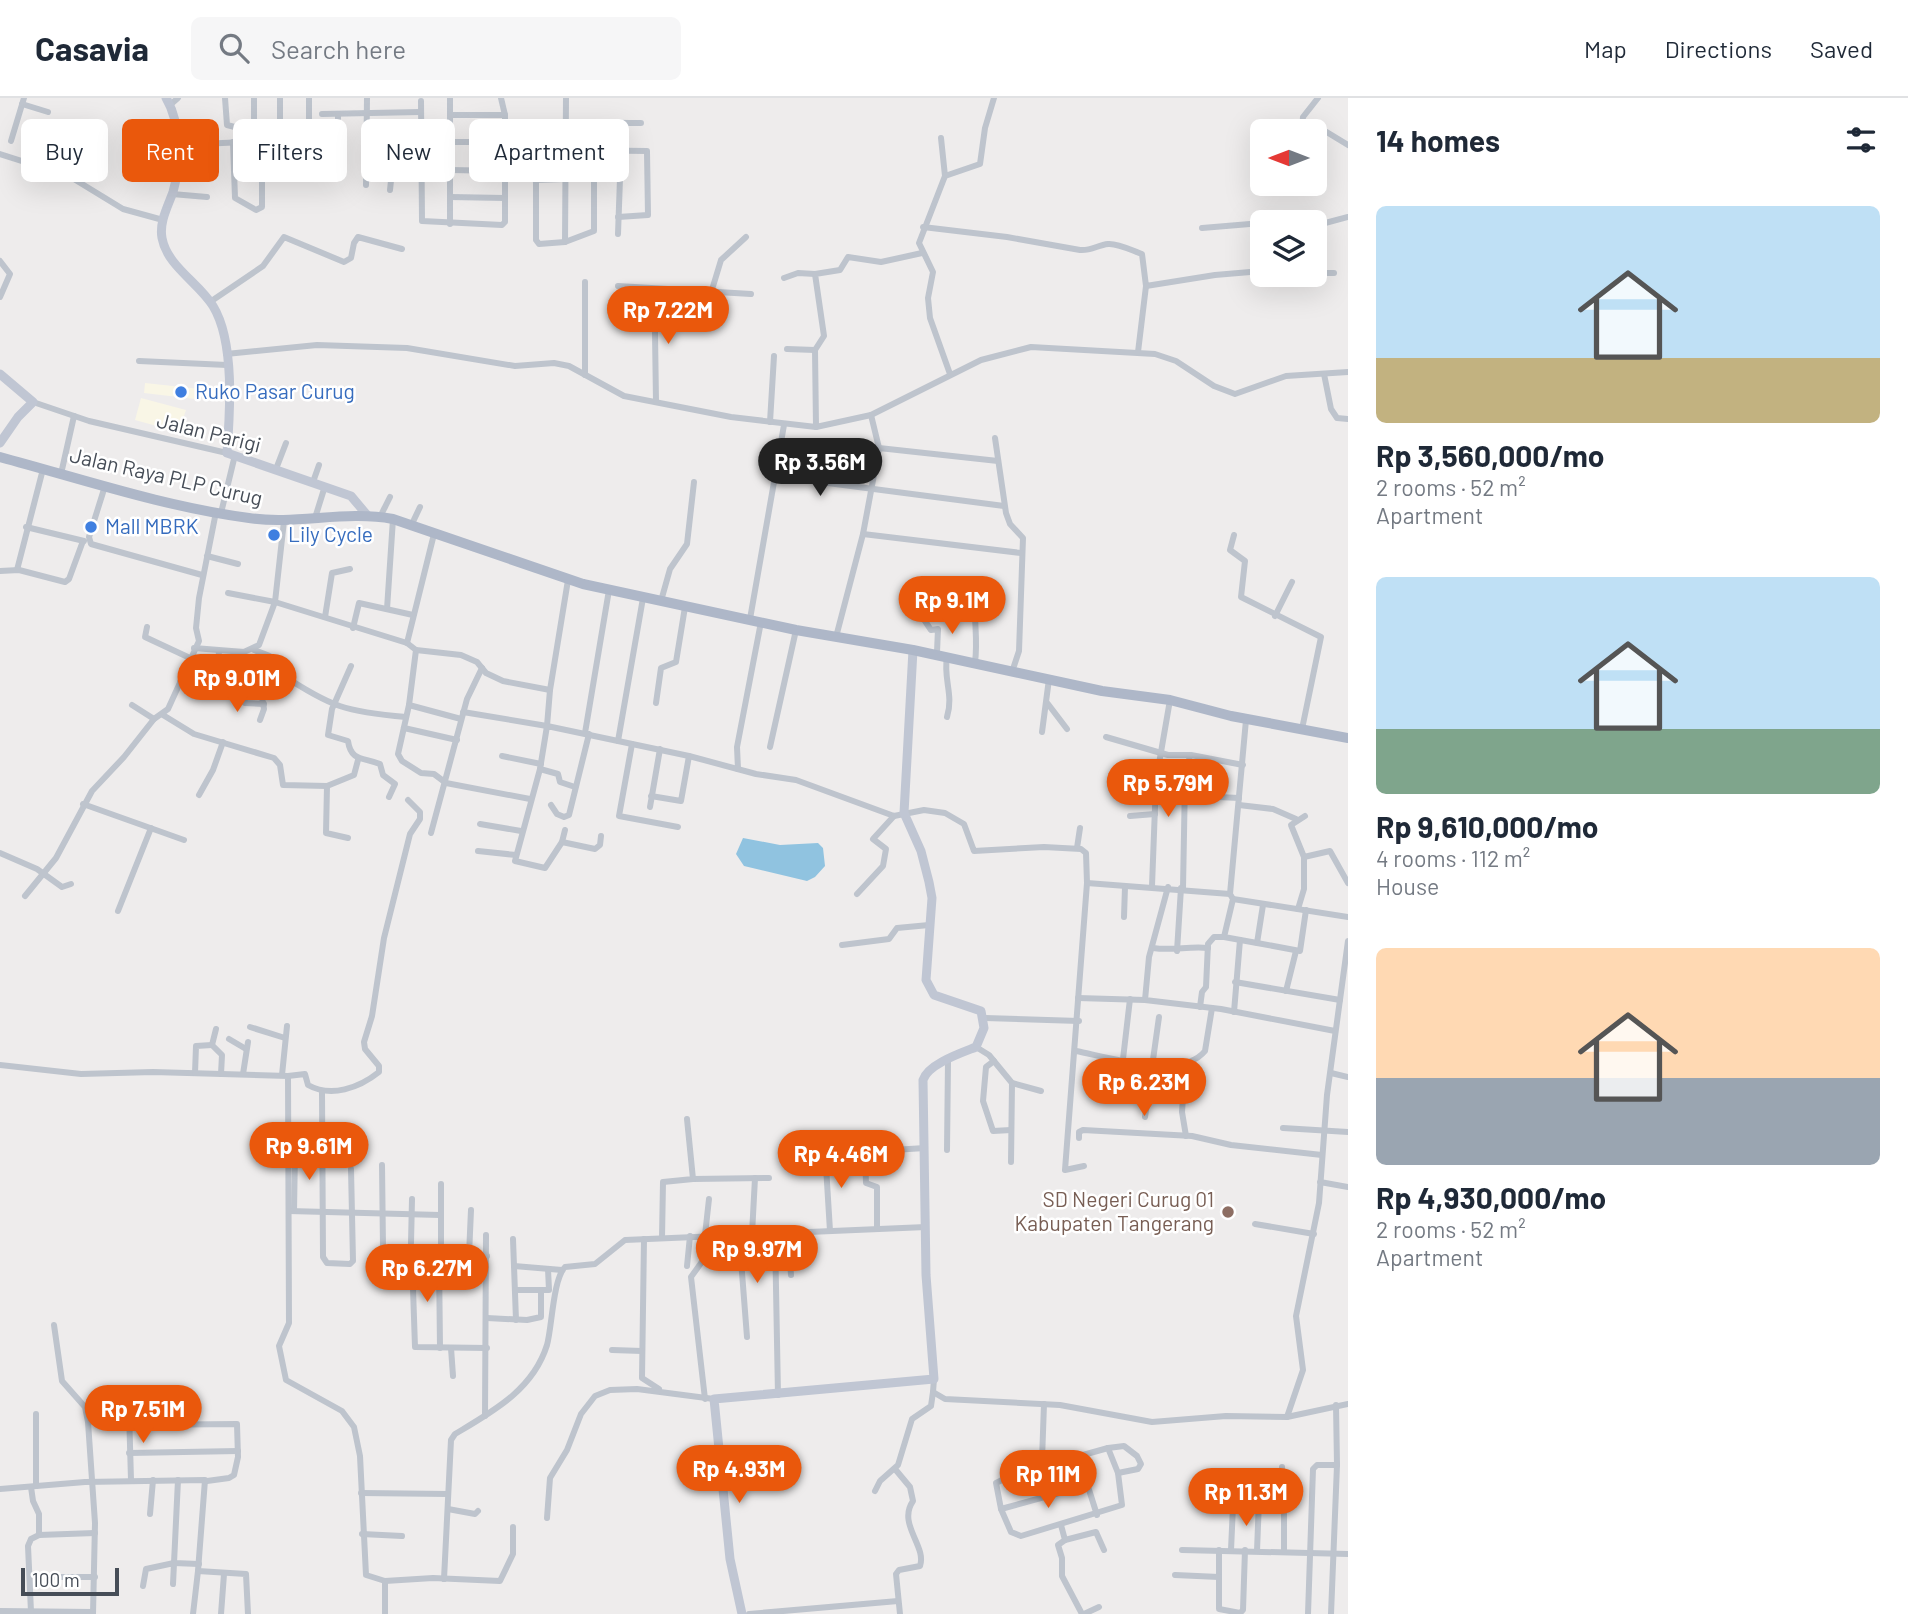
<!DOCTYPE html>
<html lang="en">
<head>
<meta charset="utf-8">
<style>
  :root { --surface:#fff; --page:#f6f6f7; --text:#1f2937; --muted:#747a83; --line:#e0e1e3; --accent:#ea580c }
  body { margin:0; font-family:Barlow,sans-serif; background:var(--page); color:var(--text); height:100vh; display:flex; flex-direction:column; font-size:26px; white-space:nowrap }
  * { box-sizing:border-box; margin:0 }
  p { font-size:23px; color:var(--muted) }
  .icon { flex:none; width:38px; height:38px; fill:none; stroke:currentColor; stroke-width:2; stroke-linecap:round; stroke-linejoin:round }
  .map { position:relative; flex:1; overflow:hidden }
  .sheet { display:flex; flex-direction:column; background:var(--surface); width:560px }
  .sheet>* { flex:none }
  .banner { position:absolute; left:21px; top:21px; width:665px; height:63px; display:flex; gap:14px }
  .needle { width:46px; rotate:270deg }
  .controls { position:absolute; left:1250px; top:21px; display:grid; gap:14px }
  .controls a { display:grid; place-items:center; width:77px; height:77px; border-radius:10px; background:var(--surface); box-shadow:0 7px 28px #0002; font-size:35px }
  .scale { position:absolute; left:21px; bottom:18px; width:98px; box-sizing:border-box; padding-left:7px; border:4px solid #464d57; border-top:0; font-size:19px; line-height:24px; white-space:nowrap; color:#464d57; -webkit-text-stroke:5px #fff; paint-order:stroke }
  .price { position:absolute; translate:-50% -60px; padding:0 16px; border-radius:24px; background:var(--accent); color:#fff; font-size:23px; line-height:46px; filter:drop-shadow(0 2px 4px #0008) }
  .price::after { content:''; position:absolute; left:50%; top:42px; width:21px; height:16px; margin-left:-10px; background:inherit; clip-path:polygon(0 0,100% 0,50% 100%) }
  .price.on { background:#222; color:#fff }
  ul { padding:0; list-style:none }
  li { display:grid; align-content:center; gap:14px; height:371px; padding:0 28px }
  li span { display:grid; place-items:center; height:217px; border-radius:10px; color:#555 }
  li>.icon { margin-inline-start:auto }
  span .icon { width:126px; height:126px; fill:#fffc; stroke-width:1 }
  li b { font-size:30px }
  h2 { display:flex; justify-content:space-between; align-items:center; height:84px; padding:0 28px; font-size:30px }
  .tag { padding:0 24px; border-radius:10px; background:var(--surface); box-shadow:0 7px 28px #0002; font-size:24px; line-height:63px }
  .tag.on { background:var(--accent); color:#fff }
  header { display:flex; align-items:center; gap:42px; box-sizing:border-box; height:98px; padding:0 35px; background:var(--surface); border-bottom:2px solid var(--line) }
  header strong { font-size:33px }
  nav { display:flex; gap:38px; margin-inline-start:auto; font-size:24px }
  .search { width:490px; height:63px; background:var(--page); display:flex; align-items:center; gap:18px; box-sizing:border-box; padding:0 24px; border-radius:10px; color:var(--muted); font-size:26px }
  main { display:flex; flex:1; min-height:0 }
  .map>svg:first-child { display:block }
</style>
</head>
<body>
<header>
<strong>Casavia</strong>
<div class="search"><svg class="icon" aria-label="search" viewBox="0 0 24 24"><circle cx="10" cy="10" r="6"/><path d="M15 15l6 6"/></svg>Search here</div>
<nav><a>Map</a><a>Directions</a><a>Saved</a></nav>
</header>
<main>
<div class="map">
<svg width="1348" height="1516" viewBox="0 0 1348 1516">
  <rect width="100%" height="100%" fill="#eeecec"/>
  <g fill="#f9f6e6">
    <polygon points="145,285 219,293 219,299 196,297 195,301 144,295"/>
    <polygon points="141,300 186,312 182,324 167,320 164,330 135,322"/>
  </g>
  <polygon fill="#90c3e0" points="743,740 780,747 818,745 823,750 825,768 815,779 807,783 744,768 736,756"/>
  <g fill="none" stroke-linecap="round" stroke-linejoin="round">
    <g stroke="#bec4cd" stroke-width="6">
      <polyline points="225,0 227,27 254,34 280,33 280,0"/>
      <polyline points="254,0 254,34"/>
      <path d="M566 0 565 144 539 146 536 142V27C571 23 606 25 641 25"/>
      <polyline points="1318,0 1303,19 1302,31 1320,30 1348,47"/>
      <polyline points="421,3 422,123 502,127 505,124 505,17 501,0"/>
      <polyline points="22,6 48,14"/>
      <polyline points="170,7 178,0"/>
      <polyline points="322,16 420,14"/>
      <polyline points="338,16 338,79"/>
      <polyline points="451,17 505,17"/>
      <polyline points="941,40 945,78"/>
      <polyline points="11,43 24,0"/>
      <polyline points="233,44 235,100 256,112 262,109 262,45"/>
      <polyline points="365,44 420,44"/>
      <polyline points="450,44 505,44"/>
      <polyline points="178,47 310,41"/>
      <polyline points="566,52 647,53 648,117 618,119"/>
      <polyline points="0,56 69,78 123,111 163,122"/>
      <polyline points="309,68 309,0"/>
      <polyline points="450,72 504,73"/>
      <polyline points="366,73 420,74"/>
      <polyline points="535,82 621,79"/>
      <polyline points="366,87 367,0"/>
      <polyline points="390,92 392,73"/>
      <polyline points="172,96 207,99"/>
      <polyline points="450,99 505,100"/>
      <polyline points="450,126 450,0"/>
      <polyline points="1314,128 1348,119"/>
      <path d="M923 129 1007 139 1080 152C1091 153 1098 147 1108 146 1118 145 1133 153 1142 156L1146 188 1215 177 1262 173"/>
      <polyline points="1202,130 1262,125"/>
      <polyline points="618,136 622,25"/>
      <polyline points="565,144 594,133 594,80"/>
      <polyline points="0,163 10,176 0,199"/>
      <polyline points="1314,175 1334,175"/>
      <polyline points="784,180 798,175 815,176"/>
      <polyline points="585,184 585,277"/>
      <polyline points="618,188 751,196"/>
      <polyline points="711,195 721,162 746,139"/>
      <polyline points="210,204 263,168 284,139 344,164 351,160 354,145 358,139 402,151"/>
      <polyline points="657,222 688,229"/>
      <polyline points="787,251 815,252"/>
      <polyline points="1138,254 1146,188"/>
      <polyline points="226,256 317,247 407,250 515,268 554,265 569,268 624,298 731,319 816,329 871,317 981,262 1031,249 1155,256 1176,263 1214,288 1235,296 1286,278 1348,274"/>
      <polyline points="139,263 227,267"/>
      <polyline points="950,276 930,220 928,200 933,174 919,145 945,78 980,66 985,30 994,0"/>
      <polyline points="1324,276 1331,311 1337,320 1348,321"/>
      <polyline points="33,304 89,323 227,355"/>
      <polyline points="656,304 655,235 660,192"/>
      <polyline points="871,317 879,350"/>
      <polyline points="770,324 774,258"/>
      <polyline points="816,329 815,252 824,238 815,176 840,172 848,159 881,164 922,155"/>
      <polyline points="995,340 1006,415 1010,426 1023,440 1019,553 1012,574"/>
      <polyline points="276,371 286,345"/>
      <polyline points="61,376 74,318"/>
      <polyline points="774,378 1004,408"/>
      <polyline points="313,384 319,367"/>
      <polyline points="105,388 89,439 91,446 202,477"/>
      <polyline points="221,415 235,357"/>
      <polyline points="380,419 390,399"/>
      <polyline points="315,420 325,388"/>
      <polyline points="411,428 420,409"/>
      <polyline points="26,429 84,443"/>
      <polyline points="863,436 1021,455"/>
      <polyline points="1234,437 1230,452 1245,463 1241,499 1321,539 1302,631"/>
      <polyline points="207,458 238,466"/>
      <polyline points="17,472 43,371"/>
      <polyline points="0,473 19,472 65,484 69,481 83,443"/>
      <polyline points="228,495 275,504 407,545 416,552 409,607 461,621"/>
      <path d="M966 499 975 503C974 524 978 543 975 564L972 565"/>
      <polyline points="661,503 670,471 687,446 694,384"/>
      <polyline points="387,511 393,421"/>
      <polyline points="1275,518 1292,484"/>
      <polyline points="325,519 332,475 350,471"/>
      <polyline points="923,520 931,532 938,531 937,554 934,557"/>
      <polyline points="750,521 784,327"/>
      <polyline points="147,529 145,539 190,560"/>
      <polyline points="353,530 359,505 413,517"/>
      <polyline points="836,539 863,436 879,350 998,363"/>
      <polyline points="407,545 434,436"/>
      <polyline points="194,550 244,554 259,547 275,504 284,423"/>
      <path d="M254 552C267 557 281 559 281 576 331 609 346 614 406 619"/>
      <polyline points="416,552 461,557 477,564 486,575 503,583 550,592"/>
      <path d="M947 559C943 581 954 597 947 619"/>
      <path d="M351 568 332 611 328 637 348 643C351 664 364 659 380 666L383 677 395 686 389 699"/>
      <path d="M180 584C210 588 258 601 281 576"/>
      <polyline points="260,588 264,611 260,622"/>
      <polyline points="217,589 219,553"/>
      <polyline points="244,590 245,605 264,606"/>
      <polyline points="656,605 661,570 676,564 685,509"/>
      <polyline points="1048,606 1067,631"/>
      <polyline points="132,607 154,621"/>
      <polyline points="409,607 398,656 402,663 421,675 434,676 446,685 530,701"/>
      <polyline points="463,614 547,628 550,592 568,482"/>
      <polyline points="163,617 194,636 274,660 280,667 283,687 327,688 354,677 358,662"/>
      <polyline points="1246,622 1230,796 1233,801 1224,839 1257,845 1263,807"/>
      <polyline points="404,630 457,642"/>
      <polyline points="1042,634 1049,581"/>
      <polyline points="585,635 609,492"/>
      <polyline points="1106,639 1168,657 1191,657 1243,667"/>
      <polyline points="618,643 643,500"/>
      <polyline points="632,646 619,718 678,729"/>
      <polyline points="770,649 796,532"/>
      <polyline points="502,658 541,666"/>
      <polyline points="540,671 558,676 560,684 575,689"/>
      <polyline points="738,671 737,649 761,524"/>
      <polyline points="1133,680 1156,683"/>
      <polyline points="327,688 326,735 348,740"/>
      <polyline points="199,697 213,672 223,644"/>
      <polyline points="1186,697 1206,699"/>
      <polyline points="651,698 681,703 689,658"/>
      <polyline points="1218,699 1239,700"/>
      <polyline points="83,706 184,742"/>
      <polyline points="551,707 557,716 564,719 569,717 589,636"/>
      <polyline points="1239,707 1273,711 1296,721"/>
      <polyline points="650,709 660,651"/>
      <polyline points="1130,718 1155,716"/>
      <polyline points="480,726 521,733"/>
      <polyline points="565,732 562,744 545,770 515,763 540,671 547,628 689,658 756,676 796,682 894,718 924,712 945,715 964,726 974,753 1044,749 1081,751 1086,755 1087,785 1065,1072 1084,1068"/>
      <polyline points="431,735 467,601 482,570"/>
      <polyline points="562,744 595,751 600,747 601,738"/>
      <polyline points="1077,750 1080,730"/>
      <polyline points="478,753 516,757"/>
      <polyline points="0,755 37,771 62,789 71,786"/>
      <polyline points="1304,759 1330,753 1348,785"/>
      <polyline points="1087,785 1230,796"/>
      <polyline points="1152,788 1156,683 1170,602"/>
      <polyline points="1168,789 1149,859 1145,902 1221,911 1335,933"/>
      <polyline points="1183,790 1185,682 1190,657"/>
      <polyline points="857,796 883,768 886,751 873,741 894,718"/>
      <polyline points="25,798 56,760 92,693 124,659 154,621 168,611 199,543 196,530 199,500 216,414"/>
      <polyline points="1233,801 1348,819"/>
      <polyline points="1298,811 1304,791 1304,759 1291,727 1305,718"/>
      <polyline points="118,813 151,730"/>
      <polyline points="1124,819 1125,789"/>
      <polyline points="1257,845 1300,853 1306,812"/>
      <polyline points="842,847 889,841 897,830 929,827"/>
      <path d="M1153 850C1173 853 1188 848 1208 850"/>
      <polyline points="1177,853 1181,790"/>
      <polyline points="1235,884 1340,902"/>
      <polyline points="1286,893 1296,853"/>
      <polyline points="1078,900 1145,902"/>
      <polyline points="1200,909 1202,894 1206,889 1208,846 1214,839 1224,839"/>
      <polyline points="1234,914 1240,842"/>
      <polyline points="985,920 1079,923"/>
      <polyline points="250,929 285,940"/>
      <polyline points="216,931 212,947 222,957 221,976"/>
      <polyline points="229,941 246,951"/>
      <polyline points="976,949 989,957 1012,985 1041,993"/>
      <path d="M1076 953C1108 959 1182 982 1205 953L1212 910"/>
      <polyline points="1123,961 1130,901"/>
      <polyline points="994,963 986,969 983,1003 993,1033 1011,1032"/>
      <polyline points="0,967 81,976 153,974 288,978 289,1225 279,1248 286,1282 342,1313 354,1329 360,1358 366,1477 385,1483 433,1480 500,1483 513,1456 513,1429"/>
      <polyline points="1185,968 1182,1014 1186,1038"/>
      <polyline points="195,975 196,948 212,947"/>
      <polyline points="1331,975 1348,979"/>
      <polyline points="243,976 248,944"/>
      <polyline points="282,977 287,928"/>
      <path d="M288 978 305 976 308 987C331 1000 359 990 379 974V968L365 951 364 944 372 918 384 840 410 736 420 721V714L408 702"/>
      <polyline points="322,995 323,1159 327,1165 350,1166 353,1163 351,1071"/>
      <polyline points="1145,1019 1159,919"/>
      <polyline points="1283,1030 1348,1034"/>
      <polyline points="1079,1040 1079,1034 1083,1032 1192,1038 1231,1047 1322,1057"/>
      <polyline points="825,1052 830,1133"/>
      <polyline points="947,1052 948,963"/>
      <polyline points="877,1053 925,1050"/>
      <polyline points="865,1059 866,1085 877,1089 877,1131"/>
      <polyline points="1011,1064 1012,985"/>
      <polyline points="382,1067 383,1150 388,1159 412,1161 415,1249 487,1250"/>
      <polyline points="693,1081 769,1080"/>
      <polyline points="1320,1084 1348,1089"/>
      <polyline points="471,1112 469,1157 487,1158"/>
      <polyline points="289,1113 440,1117"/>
      <polyline points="294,1113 295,1054"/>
      <polyline points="1255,1126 1314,1136"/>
      <polyline points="739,1136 747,1239"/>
      <polyline points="752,1136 755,1080"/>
      <polyline points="775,1136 778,1297"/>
      <polyline points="788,1136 791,1177"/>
      <polyline points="662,1140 663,1084 693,1081 687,1021"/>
      <polyline points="513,1141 516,1222"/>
      <polyline points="644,1141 642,1280 659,1291"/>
      <polyline points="411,1145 412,1101"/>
      <polyline points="441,1145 441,1086"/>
      <polyline points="412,1161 446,1161"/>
      <polyline points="439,1161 440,1250"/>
      <polyline points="514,1168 562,1172"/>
      <polyline points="687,1168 690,1138"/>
      <polyline points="515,1192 549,1192 548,1171"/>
      <polyline points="487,1220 527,1222 541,1219 541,1192"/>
      <polyline points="54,1227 62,1283 85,1309 88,1324 95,1425 93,1516"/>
      <polyline points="451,1250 453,1278"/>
      <polyline points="612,1252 642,1253"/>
      <polyline points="934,1281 933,1294 945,1301 1060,1307 1152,1324 1226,1318 1287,1319 1348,1306"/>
      <polyline points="705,1301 691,1179 709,1154 705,1137 709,1101"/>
      <polyline points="129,1313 131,1382"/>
      <polyline points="36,1316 36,1388"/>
      <polyline points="485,1318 486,1137"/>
      <polyline points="1287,1319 1303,1272 1296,1218 1319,1105 1327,997 1348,843"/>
      <polyline points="130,1327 237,1326 238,1359 234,1377 229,1380 207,1383"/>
      <polyline points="1108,1350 1124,1348 1137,1358 1141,1366 1138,1371 1118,1375"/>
      <polyline points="129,1355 238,1353"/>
      <polyline points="1078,1357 1097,1417"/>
      <polyline points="1042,1362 1058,1364 1108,1350 1118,1375 1122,1407 1021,1438 1011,1434 1001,1411 996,1385 1042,1362 1044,1306"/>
      <path d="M895 1371 910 1389 913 1403C897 1426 927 1448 920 1468L899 1472 896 1476 900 1516"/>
      <polyline points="178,1382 174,1465 199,1466"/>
      <polyline points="31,1389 33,1403 39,1416 39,1437"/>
      <polyline points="0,1391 85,1384 205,1382 198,1473 246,1476 248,1516"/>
      <polyline points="875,1393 880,1383 898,1367 912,1321 931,1308 933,1294"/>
      <polyline points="361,1395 448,1396"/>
      <polyline points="1281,1398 1282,1369"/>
      <polyline points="448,1411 475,1416 478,1413"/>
      <polyline points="1001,1411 1088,1387"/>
      <polyline points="150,1416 153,1382"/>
      <polyline points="547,1420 550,1380 567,1352 581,1316 595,1298 610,1292 637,1291 714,1301"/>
      <polyline points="1061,1427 1065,1442 1058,1447 1062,1460 1062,1478 1082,1516"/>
      <polyline points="362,1436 402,1438"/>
      <polyline points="1065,1442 1096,1434 1104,1452"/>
      <polyline points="1182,1452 1348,1456"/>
      <polyline points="1219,1452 1219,1511 1240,1515 1243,1512 1245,1452"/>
      <polyline points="1231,1452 1233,1408"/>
      <polyline points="1257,1453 1259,1402 1262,1398 1280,1397 1284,1404 1284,1454"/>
      <polyline points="1175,1477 1219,1479"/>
      <polyline points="55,1479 95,1479"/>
      <path d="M444 1481 451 1342 455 1336C492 1314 533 1292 547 1247 552 1229 553 1181 565 1169L595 1166 625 1142 926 1129"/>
      <polyline points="385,1483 385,1516"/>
      <polyline points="143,1488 146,1471 174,1465 173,1486"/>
      <polyline points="0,1513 93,1514"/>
      <polyline points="31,1514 28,1448 31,1441 39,1437 95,1435"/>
      <polyline points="193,1516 198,1473"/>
      <polyline points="221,1516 224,1476"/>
      <polyline points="749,1516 898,1503"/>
      <polyline points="1084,1516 1099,1509"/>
      <polyline points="1308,1516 1313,1371 1317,1367 1337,1367"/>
      <polyline points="1331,1516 1337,1367 1336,1307"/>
    </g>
    <g stroke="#c0c6d3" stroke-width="9">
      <path d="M166 0C181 25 181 66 173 94 168 108 159 124 162 140 167 168 199 185 213 208 235 244 230 314 227 355L351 398 367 417"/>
      <polyline points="0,276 33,304 18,319 0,345"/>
      <path d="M742 1516 730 1461 714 1301 934 1281 926 1177 923 982C928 966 961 955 976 949L984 930 981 913 934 897 926 882 932 800 929 784 921 753 904 715 913 552"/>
    </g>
    <path stroke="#aeb7c8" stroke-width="10" d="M0 359C82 381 165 409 249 420 297 427 345 412 393 421L583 486 796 532 913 552 1102 593 1170 602 1231 618 1348 640"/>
  </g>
  <g fill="#3f7fe0" stroke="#fff" stroke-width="2.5">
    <circle cx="181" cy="294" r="7"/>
    <circle cx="91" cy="429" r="7"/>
    <circle cx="274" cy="437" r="7"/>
  </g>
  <circle fill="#8d6e63" stroke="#fff" stroke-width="2.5" cx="1228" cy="1114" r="7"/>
  <g text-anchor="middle" stroke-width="5" stroke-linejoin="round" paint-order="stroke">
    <g font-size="21" fill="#366cbe" stroke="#fff" text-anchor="start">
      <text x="195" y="301">Ruko Pasar Curug</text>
      <text x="105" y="436">Mall MBRK</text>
      <text x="288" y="444">Lily Cycle</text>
    </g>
    <g font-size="21" fill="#464d57" stroke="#fff">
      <text transform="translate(209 335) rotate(14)" y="7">Jalan Parigi</text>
      <text transform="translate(166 379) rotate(13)" y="7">Jalan Raya PLP Curug</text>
    </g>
    <g font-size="21" fill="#785e54" stroke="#fff" text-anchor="end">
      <text x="1214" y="1109">SD Negeri Curug 01<tspan x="1214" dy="24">Kabupaten Tangerang</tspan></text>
    </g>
  </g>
</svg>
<div class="controls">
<a><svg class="needle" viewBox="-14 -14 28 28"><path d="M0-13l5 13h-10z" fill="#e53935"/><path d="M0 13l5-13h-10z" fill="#747a83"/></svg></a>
<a><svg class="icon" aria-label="layers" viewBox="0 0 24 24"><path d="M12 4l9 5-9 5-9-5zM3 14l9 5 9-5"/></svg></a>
</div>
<div class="scale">100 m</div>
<b class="price" style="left:668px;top:248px">Rp 7.22M</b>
<b class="price on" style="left:820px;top:400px">Rp 3.56M</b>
<b class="price" style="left:952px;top:538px">Rp 9.1M</b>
<b class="price" style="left:237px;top:616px">Rp 9.01M</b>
<b class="price" style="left:1168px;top:721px">Rp 5.79M</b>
<b class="price" style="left:1144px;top:1020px">Rp 6.23M</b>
<b class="price" style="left:309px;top:1084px">Rp 9.61M</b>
<b class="price" style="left:841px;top:1092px">Rp 4.46M</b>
<b class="price" style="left:757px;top:1187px">Rp 9.97M</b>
<b class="price" style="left:427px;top:1206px">Rp 6.27M</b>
<b class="price" style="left:143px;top:1347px">Rp 7.51M</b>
<b class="price" style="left:739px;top:1407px">Rp 4.93M</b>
<b class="price" style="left:1048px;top:1412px">Rp 11M</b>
<b class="price" style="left:1246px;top:1430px">Rp 11.3M</b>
<div class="banner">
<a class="tag">Buy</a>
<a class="tag on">Rent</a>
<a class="tag">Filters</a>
<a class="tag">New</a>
<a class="tag">Apartment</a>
</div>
</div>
<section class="sheet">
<h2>14 homes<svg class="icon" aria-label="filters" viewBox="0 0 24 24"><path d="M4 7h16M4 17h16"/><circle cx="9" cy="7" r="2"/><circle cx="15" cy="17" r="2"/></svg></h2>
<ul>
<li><span style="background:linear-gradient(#bfe0f5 70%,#c2b280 0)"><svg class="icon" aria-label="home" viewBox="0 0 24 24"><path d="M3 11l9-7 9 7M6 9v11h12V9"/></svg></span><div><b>Rp 3,560,000/mo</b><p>2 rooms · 52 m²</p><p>Apartment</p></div></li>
<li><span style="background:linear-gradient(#bfe0f5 70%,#7fa58c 0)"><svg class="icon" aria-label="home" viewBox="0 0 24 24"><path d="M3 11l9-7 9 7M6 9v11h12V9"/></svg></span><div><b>Rp 9,610,000/mo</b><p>4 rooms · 112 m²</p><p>House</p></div></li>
<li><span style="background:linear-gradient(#ffd9b3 60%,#9aa5b1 0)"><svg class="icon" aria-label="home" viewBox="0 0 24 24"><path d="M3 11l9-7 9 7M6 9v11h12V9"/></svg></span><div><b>Rp 4,930,000/mo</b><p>2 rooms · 52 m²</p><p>Apartment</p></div></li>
</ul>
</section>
</main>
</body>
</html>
